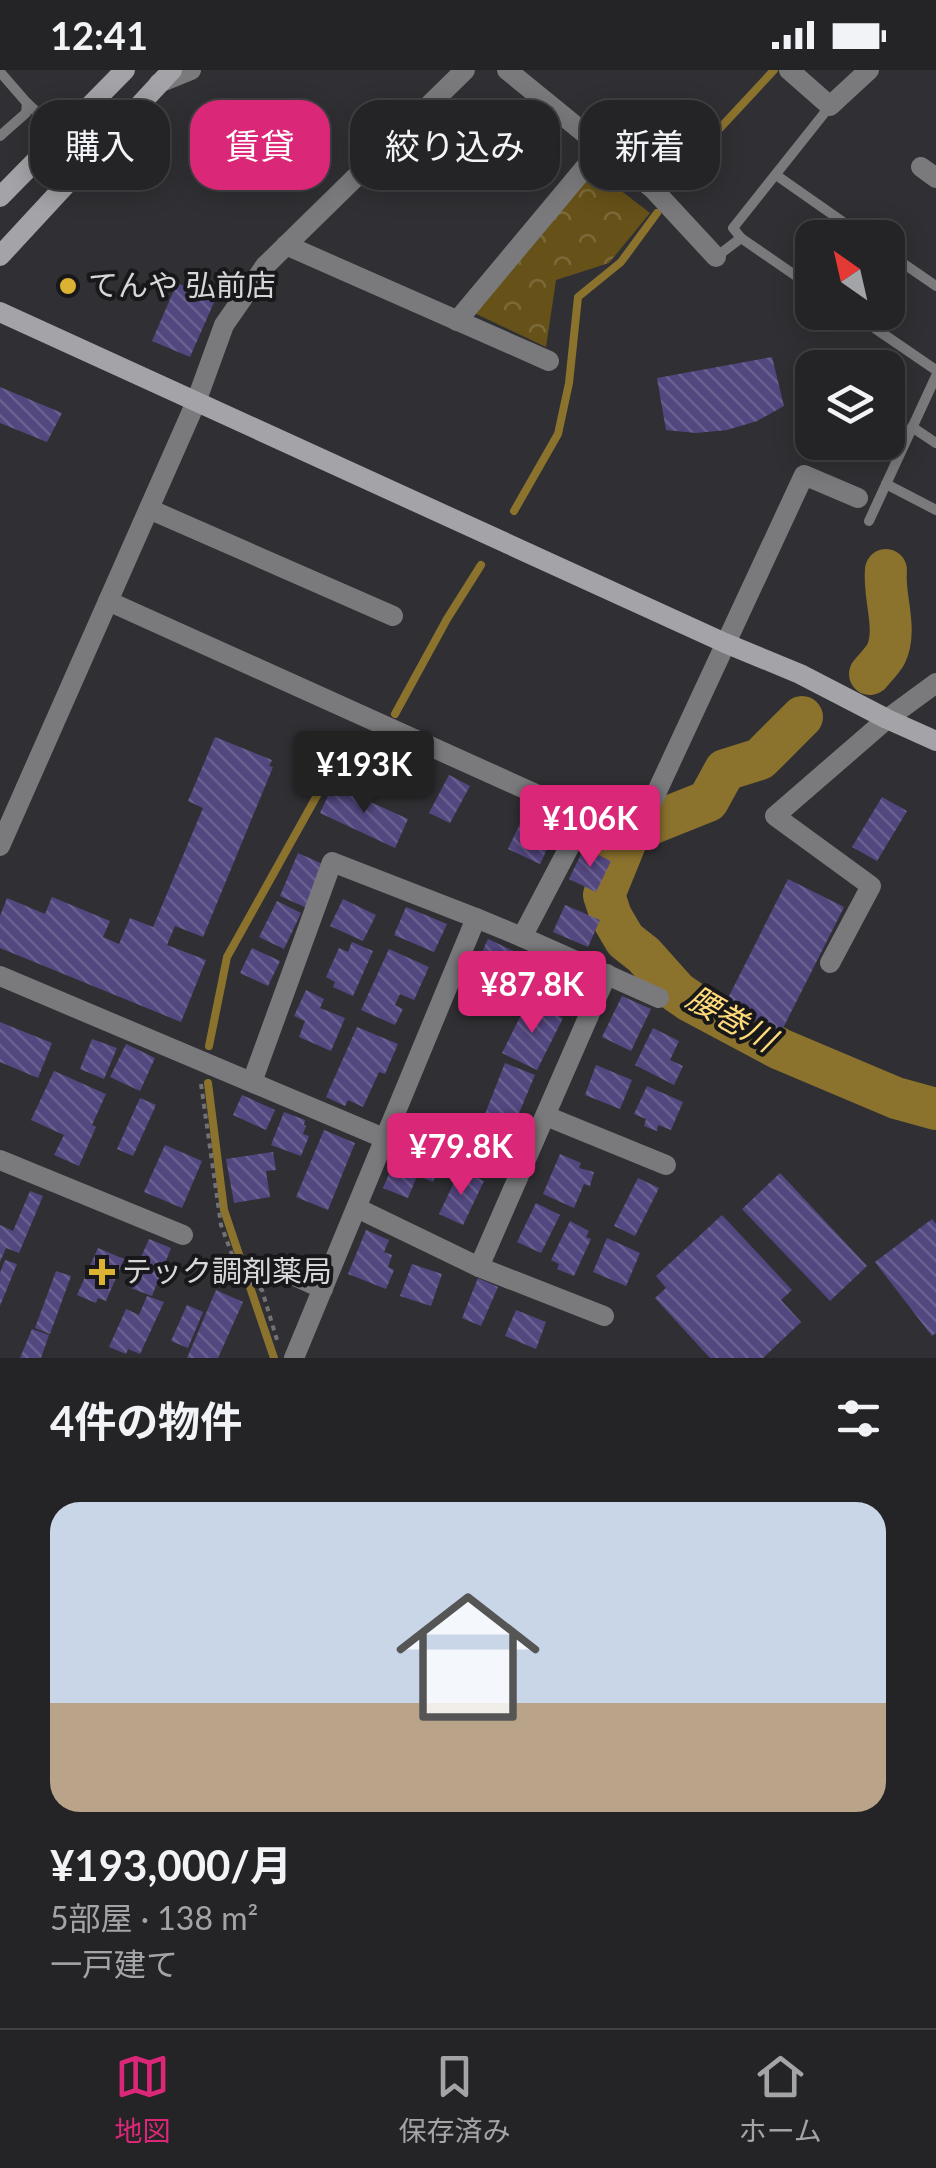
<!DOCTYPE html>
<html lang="ja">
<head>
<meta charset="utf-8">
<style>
  :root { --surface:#242427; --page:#2c2c2f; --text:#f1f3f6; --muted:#a3a4a7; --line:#414144; --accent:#db2777 }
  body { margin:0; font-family:Lato,"Noto Sans JP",sans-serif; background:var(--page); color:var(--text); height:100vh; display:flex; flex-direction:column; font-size:38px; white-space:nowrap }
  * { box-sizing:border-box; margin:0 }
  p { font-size:32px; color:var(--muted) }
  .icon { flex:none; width:55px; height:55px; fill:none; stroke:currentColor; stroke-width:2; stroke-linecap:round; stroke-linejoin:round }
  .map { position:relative; height:1288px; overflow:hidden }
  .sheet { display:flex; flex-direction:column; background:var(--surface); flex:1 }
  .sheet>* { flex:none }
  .banner { position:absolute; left:30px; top:30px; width:878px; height:90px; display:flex; gap:20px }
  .needle { width:65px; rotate:326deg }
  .controls { position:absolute; left:795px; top:150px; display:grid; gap:20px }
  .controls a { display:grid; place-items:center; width:110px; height:110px; border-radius:20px; background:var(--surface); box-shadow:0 5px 25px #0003,0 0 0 2px var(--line); font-size:50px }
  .price { position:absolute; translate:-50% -85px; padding:0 22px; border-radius:10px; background:var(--accent); color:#fff; font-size:32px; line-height:65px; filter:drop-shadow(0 2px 5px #0008) }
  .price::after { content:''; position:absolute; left:50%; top:60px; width:30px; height:22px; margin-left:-15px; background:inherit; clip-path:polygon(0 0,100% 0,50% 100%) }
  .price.current { background:#222; color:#fff }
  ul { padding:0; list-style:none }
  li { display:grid; align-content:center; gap:20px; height:530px; padding:0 50px }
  li span { display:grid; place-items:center; height:310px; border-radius:30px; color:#555 }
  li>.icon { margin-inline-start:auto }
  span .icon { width:180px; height:180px; fill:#fffc; stroke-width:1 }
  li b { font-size:42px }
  h2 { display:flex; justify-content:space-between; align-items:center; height:120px; padding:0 50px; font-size:42px }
  .pill { padding:0 35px; border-radius:30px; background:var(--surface); box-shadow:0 5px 25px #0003,0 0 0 2px var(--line); font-size:35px; line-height:90px }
  .pill.current { background:var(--accent); color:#fff }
  .status { display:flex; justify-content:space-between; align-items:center; height:70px; padding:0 50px; background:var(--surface); direction:ltr }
  .status svg { height:28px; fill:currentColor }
  .menu { display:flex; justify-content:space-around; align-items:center; height:140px; border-top:2px solid var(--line); background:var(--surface); font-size:28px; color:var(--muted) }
  .menu a { display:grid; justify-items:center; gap:5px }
  .menu .current { color:var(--accent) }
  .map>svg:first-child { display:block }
</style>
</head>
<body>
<div class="status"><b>12:41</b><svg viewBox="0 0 49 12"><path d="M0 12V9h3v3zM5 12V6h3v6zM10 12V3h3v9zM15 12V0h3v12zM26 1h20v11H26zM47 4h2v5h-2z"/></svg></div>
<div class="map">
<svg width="936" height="1288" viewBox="0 0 936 1288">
  <defs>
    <pattern id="park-crowns" width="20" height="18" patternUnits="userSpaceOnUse" patternTransform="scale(2.5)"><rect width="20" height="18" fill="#665218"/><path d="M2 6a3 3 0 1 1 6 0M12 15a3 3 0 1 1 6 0" fill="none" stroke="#7b6a39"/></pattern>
    <pattern id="building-back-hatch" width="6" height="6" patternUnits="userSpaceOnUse" patternTransform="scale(2.5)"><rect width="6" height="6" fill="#534780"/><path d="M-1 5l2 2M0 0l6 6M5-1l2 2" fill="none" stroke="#6b6191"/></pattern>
  </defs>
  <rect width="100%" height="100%" fill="#303034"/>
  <polygon fill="url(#park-crowns)" points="594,100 650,143 609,193 556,210 546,277 468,240"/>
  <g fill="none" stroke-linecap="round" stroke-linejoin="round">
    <g stroke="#8b722d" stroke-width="8">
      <polyline points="681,100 774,0"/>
      <polyline points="514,441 558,364 569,313 578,227 621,192 657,143"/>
      <polyline points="395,644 447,549 481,495"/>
      <polyline points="209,976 227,887 334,695 369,666"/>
      <polyline points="208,1013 224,1140 274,1288"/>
    </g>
    <g stroke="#8b722d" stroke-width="42">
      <path d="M870 604C875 598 882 591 886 584 898 559 883 526 886 500"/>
      <polyline points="802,647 760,689 725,700 708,731 633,761 628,766 604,825 611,846 625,870 644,885 677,922 690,931 780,979 896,1028 936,1039"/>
    </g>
  </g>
  <g fill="url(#building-back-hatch)">
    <polygon points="177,213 215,230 190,287 152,271"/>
    <polygon points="772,287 784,336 757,351 727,360 696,363 666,360 657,308"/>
    <polygon points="0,317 62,343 47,372 0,353"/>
    <polygon points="215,667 272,690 269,696 273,697 203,867 175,856 167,875 206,890 181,952 0,878 0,846 7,828 45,844 52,827 110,851 103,867 119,874 130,848 153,857 203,738 188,731"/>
    <polygon points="449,705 470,716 450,753 429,743"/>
    <polygon points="333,715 408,749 395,778 320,743"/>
    <polygon points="882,727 907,741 877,791 852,777"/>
    <polygon points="525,743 557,759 540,794 508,779"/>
    <polygon points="584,778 611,791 596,822 569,809"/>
    <polygon points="298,783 325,795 307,838 280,826"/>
    <polygon points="788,809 844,837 780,964 724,936"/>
    <polygon points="343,829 376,845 363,871 330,856"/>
    <polygon points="277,831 301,843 284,879 259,867"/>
    <polygon points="565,835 600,850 588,877 553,862"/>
    <polygon points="406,837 447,854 434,882 394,865"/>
    <polygon points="488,869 527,887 512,920 473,902"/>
    <polygon points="352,872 373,881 353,926 333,917 335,912 326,907 339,878 348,882"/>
    <polygon points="252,878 280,891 268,916 240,903"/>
    <polygon points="389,879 429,897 414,930 400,924 395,935 403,939 395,955 361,940"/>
    <polygon points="545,894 569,906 556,934 531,922"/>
    <polygon points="306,920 324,929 320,938 345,948 331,981 299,967 305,951 294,946"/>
    <polygon points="622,926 651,939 631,981 602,967"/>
    <polygon points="528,931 563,948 537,1000 502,983"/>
    <polygon points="0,952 52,973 38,1008 0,992"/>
    <polygon points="357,957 398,974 385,1004 379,1002 363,1037 348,1030 345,1036 326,1027"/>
    <polygon points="653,958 679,971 670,990 683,996 674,1015 635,995"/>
    <polygon points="92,969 117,978 104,1009 80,999"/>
    <polygon points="126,974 155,988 140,1021 110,1007"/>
    <polygon points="505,993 535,1005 514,1055 485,1044"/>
    <polygon points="596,995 632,1010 620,1039 585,1025"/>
    <polygon points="54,1001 106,1024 92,1055 96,1057 79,1096 54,1085 64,1065 31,1050"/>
    <polygon points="647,1016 683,1032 671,1060 658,1055 657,1061 644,1056 646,1049 634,1044"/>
    <polygon points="242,1025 275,1040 266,1060 233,1045"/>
    <polygon points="140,1028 156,1035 133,1086 117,1079"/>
    <polygon points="284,1042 305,1050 304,1055 306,1056 303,1064 309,1066 301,1086 271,1075"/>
    <polygon points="481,1054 506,1066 489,1102 464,1090"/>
    <polygon points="324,1060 355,1073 328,1140 296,1127"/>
    <polygon points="165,1075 202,1091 182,1138 144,1122"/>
    <polygon points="401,1075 441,1092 433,1112 417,1106 408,1128 383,1118"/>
    <polygon points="273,1082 276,1100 266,1101 270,1127 234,1133 226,1089"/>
    <polygon points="560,1084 581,1093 579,1098 594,1102 590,1116 584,1114 574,1138 543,1124"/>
    <polygon points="460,1100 484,1111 463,1155 439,1144"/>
    <polygon points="780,1103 867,1196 830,1231 742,1139"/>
    <polygon points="638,1108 659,1118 635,1166 614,1156"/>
    <polygon points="30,1121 43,1126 19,1183 6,1178 0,1192 0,1155 13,1161"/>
    <polygon points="536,1133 560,1145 541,1183 517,1172"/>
    <polygon points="722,1145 792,1220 781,1230 801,1252 763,1288 710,1288 655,1228 666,1218 656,1206"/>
    <polygon points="932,1149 936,1154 936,1263 932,1266 875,1192"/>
    <polygon points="570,1151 589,1161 586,1167 591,1169 574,1206 557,1199 559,1194 551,1190"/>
    <polygon points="366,1160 389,1170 384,1182 392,1185 388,1197 394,1200 386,1219 348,1204"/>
    <polygon points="607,1168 640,1183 626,1216 593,1202"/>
    <polygon points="149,1169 171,1178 152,1226 128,1217"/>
    <polygon points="98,1178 124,1189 106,1231 98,1228 96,1233 77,1225"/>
    <polygon points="5,1190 17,1194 0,1236 0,1203"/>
    <polygon points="412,1194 442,1204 431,1236 400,1226"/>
    <polygon points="56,1201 71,1206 50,1264 35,1258"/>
    <polygon points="478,1208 498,1217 481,1256 462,1248"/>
    <polygon points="216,1220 243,1232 218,1288 187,1288"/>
    <polygon points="147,1226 164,1232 140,1284 128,1279 126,1284 109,1277 126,1239 139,1245"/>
    <polygon points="187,1235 203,1242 188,1278 171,1271"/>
    <polygon points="516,1240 546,1252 536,1279 505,1266"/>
    <polygon points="32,1259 49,1265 41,1288 20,1288"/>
  </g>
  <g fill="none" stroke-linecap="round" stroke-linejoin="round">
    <polyline stroke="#727275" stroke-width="4" stroke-dasharray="5 5" stroke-linecap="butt" points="201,1014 221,1155 240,1206 262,1220 277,1270"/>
    <g stroke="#7a7a7c" stroke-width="10">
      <polyline points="0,2 27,33 62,65"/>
      <polyline points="0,66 26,43 27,33"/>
      <polyline points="776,105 866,168"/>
      <polyline points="888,183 936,216"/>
      <polyline points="716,187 741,168"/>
      <polyline points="812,217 741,168 733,158 830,36"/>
      <polyline points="851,242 936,300"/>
      <polyline points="912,357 936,373"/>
      <polyline points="886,414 936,440"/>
      <polyline points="869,451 936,306"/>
    </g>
    <g stroke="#7a7a7c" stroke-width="20">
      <polyline points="507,0 653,119 716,187"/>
      <polyline points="789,0 830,36 869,0"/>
      <polyline points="159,13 191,0"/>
      <polyline points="921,97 936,108"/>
      <polyline points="286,175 549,291"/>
      <polyline points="457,251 603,76"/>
      <polyline points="149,439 393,546"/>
      <polyline points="108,531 607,756 653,730 804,405 858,428"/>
      <polyline points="0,776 196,332 224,255 265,196 465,0"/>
      <polyline points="522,867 659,928"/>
      <polyline points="830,893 871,816 775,746 887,649 936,613"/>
      <polyline points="0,906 386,1069"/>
      <polyline points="252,1012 332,792 476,848"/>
      <polyline points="546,1046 666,1095"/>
      <polyline points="0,1090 183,1165"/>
      <polyline points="357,1138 479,1197 604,1246"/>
      <polyline points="270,1195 323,1219"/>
      <polyline points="479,1197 607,904"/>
      <polyline points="294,1288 476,848 522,867 585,747"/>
    </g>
    <g stroke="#a4a3a7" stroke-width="20">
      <polyline points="0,127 125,0"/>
      <polyline points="0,186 172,0"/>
      <polyline points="0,242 725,573 800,604 887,649 936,671"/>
    </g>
  </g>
  <g fill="#dcb233" stroke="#18181a" stroke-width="4">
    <circle cx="68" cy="216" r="10"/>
    <path d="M97 1187h10v10h10v10h-10v10h-10v-10h-10v-10h10z"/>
  </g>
  <g text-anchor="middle" stroke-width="8" stroke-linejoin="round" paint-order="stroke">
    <g font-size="30" fill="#d7d7da" stroke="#18181a" text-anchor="start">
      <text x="88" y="226">てんや 弘前店</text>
      <text x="122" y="1212">テック調剤薬局</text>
    </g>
    <g font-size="32" font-style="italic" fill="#feda79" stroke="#18181a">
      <text transform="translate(731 949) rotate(30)" y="11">腰巻川</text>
    </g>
  </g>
</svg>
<div class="controls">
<a><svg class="needle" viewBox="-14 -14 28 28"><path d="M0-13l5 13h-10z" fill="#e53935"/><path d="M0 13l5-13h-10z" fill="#a3a4a7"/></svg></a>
<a><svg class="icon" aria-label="layers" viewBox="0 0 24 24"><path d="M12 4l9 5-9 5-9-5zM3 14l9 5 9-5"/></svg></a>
</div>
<b class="price current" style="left:364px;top:746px">¥193K</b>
<b class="price" style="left:590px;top:800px">¥106K</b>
<b class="price" style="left:532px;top:966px">¥87.8K</b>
<b class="price" style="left:461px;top:1128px">¥79.8K</b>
<div class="banner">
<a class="pill">購入</a>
<a class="pill current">賃貸</a>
<a class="pill">絞り込み</a>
<a class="pill">新着</a>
</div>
</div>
<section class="sheet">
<h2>4件の物件<svg class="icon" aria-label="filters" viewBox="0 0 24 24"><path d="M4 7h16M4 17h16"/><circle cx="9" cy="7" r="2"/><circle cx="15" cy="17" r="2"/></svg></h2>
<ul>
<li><span style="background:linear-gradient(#c9d6e8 65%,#b9a48a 0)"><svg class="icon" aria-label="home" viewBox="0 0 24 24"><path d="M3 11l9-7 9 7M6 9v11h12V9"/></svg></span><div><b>¥193,000/月</b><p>5部屋 · 138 m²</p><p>一戸建て</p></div></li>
</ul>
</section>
<nav class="menu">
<a class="current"><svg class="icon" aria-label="map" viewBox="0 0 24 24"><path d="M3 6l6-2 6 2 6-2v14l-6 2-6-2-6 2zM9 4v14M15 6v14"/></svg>地図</a>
<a><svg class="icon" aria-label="saved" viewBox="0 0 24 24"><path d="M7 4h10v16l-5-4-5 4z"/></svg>保存済み</a>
<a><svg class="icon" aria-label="home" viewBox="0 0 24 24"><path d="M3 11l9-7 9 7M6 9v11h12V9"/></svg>ホーム</a>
</nav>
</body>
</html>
